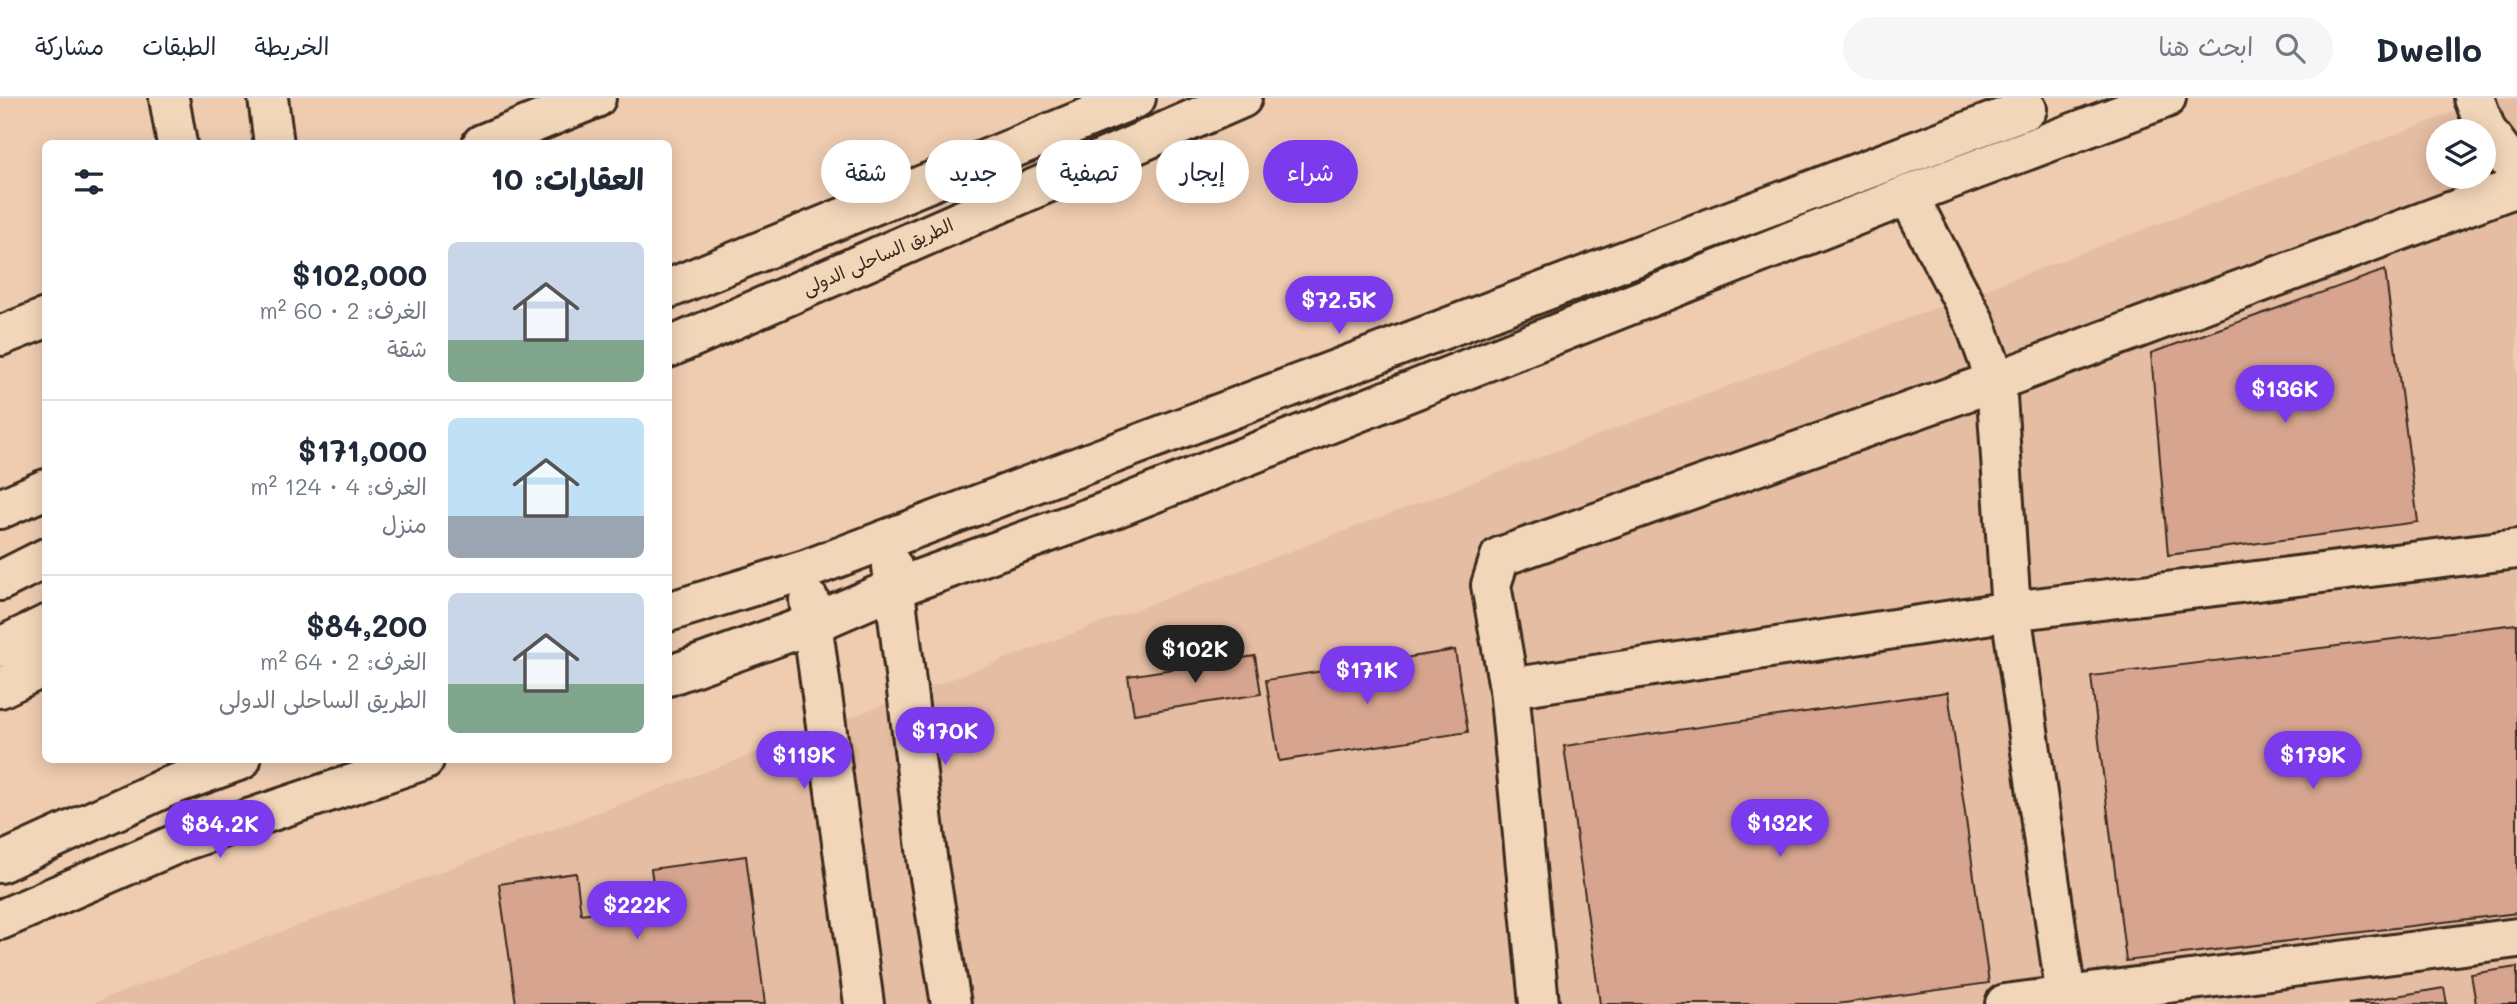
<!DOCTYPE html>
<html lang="ar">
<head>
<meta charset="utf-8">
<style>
  :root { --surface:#fff; --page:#f6f6f7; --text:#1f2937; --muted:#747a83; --line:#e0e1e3; --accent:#7c3aed }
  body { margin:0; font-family:Mali,"Playpen Sans Arabic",sans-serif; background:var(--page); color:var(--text); direction:rtl; height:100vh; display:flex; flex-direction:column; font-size:26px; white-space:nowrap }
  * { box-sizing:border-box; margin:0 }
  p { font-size:23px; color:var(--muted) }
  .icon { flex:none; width:38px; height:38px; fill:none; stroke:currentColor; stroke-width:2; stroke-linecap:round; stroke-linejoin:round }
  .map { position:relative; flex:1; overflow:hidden; direction:ltr }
  .side { position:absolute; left:42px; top:42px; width:630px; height:623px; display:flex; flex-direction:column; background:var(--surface); border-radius:10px; box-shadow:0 4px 18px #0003; direction:rtl }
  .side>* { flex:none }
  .guide { position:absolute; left:693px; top:42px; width:665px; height:63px; direction:rtl; display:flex; gap:14px }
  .buttons { position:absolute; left:2426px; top:21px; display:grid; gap:14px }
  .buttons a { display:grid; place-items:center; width:70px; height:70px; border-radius:50%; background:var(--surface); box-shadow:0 4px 18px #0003; font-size:35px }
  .price { position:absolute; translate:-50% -60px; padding:0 16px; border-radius:24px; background:var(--accent); color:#fff; font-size:23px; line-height:46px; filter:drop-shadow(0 2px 4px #0008) }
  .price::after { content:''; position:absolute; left:50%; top:42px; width:21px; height:16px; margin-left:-10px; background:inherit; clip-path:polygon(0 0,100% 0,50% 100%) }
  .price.on { background:#222; color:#fff }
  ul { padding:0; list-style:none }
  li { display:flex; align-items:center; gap:21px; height:175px; padding:0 28px }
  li+li { border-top:2px solid var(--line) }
  li span { display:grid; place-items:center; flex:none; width:196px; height:140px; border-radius:10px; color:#555 }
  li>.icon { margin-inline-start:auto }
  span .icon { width:84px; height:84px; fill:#fffc; stroke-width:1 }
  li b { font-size:30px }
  h2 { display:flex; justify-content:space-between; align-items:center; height:84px; padding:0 28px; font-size:30px }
  .chip { padding:0 24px; border-radius:32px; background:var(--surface); box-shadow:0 4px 18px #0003; font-size:24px; line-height:63px }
  .chip.on { background:var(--accent); color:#fff }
  header { display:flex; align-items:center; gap:42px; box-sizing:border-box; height:98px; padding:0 35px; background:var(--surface); border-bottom:2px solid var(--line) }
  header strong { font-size:33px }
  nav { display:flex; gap:38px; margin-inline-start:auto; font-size:24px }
  .search { width:490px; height:63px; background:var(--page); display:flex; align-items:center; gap:18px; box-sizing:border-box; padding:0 24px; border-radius:38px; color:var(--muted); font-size:26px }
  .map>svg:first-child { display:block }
</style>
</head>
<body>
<header>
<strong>Dwello</strong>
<div class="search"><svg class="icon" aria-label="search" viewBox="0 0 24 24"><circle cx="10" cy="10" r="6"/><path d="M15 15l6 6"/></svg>ابحث هنا</div>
<nav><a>الخريطة</a><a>الطبقات</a><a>مشاركة</a></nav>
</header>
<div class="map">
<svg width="2517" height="906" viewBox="0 0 2517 906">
  <rect width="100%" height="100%" fill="#efccb0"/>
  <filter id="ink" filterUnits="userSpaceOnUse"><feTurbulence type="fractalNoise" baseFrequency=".0143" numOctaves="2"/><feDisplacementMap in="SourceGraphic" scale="14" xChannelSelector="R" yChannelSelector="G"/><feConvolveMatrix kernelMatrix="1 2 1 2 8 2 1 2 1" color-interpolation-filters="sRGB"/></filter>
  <g filter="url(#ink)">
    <path fill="#e5bda3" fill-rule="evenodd" d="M2492 0H2517V906H90ZM2438 33H2483V79H2438Z"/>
    <g fill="#d7a58f" stroke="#3b2a1e" stroke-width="2">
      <polygon points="2385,172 2418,424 2168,457 2151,255"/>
      <polygon points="2517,526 2517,815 2126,863 2091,578"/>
      <polygon points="1455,552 1468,634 1279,663 1266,582"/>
      <polygon points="1255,558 1261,596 1134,616 1128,578"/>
      <polygon points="1948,594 1989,885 1837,906 1600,906 1564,648"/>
      <polygon points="746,758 765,906 516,906 499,786 576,775 581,816 656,806 651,771"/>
      <polygon points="2517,869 2517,906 2476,906 2471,876"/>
      <polygon points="2444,890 2447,906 2349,906"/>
    </g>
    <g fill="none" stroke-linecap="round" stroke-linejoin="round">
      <defs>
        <g id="minor">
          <polyline points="169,0 177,46"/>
          <polyline points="268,0 274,46"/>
          <polyline points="2474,0 2486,32 2517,74"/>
          <polyline points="482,46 596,0"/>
          <polyline points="1908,97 1975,225 1996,283 2011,513 2067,906"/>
          <polyline points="0,238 46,220"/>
          <polyline points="892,468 928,767 951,906"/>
          <polyline points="809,502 864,906"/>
          <polyline points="668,514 805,472 2027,11"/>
          <polyline points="668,578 812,526 895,490 1105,414 1908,97 2166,0"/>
          <polyline points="1509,590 2011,513 2517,451"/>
          <polyline points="0,765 167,689 241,662"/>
          <polyline points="0,822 183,743 424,662"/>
          <polyline points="1539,906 1509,590 1491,487 1500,459 1996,283 2517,89"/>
          <polyline points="2005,906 2517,840"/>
        </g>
        <g id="highway">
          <polyline points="668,191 1136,0"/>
          <polyline points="668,250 1242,0"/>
          <polyline points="0,411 46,391"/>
          <polyline points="0,483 46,460"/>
          <polyline points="0,549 46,527"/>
          <polyline points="0,590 46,568"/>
        </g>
      </defs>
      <use href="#minor" stroke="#3b2a1e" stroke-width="44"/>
      <use href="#highway" stroke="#3b2a1e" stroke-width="44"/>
      <use href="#minor" stroke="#f2d6b9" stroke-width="38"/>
      <use href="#highway" stroke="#f2d6b9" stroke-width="38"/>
    </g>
  </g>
  <g text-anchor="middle" stroke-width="5" stroke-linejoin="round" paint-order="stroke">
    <g font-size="18" fill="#3b2a1e" stroke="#f2d6b9">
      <text transform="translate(878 159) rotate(-24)" y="6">الطريق الساحلى الدولى</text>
    </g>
  </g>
</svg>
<div class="buttons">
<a><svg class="icon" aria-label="layers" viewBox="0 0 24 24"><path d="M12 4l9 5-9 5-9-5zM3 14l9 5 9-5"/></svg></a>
</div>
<b class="price" style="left:1339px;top:238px">$72.5K</b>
<b class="price" style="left:2285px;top:327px">$136K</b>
<b class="price on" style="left:1195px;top:587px">$102K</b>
<b class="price" style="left:1367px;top:608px">$171K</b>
<b class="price" style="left:945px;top:669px">$170K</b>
<b class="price" style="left:804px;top:693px">$119K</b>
<b class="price" style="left:2313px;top:693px">$179K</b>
<b class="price" style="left:1780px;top:761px">$132K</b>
<b class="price" style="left:220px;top:762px">$84.2K</b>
<b class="price" style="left:637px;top:843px">$222K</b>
<div class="guide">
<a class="chip on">شراء</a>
<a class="chip">إيجار</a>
<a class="chip">تصفية</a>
<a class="chip">جديد</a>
<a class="chip">شقة</a>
</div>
<section class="side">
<h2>العقارات: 10<svg class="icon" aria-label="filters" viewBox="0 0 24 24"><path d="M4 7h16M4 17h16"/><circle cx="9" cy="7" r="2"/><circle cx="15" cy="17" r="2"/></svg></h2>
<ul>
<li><span style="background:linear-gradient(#c9d6e8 70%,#7fa58c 0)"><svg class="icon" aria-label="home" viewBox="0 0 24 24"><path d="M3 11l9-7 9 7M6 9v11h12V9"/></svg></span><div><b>$102,000</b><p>الغرف: 2 · 60 m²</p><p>شقة</p></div></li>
<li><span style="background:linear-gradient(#bfe0f5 70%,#9aa5b1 0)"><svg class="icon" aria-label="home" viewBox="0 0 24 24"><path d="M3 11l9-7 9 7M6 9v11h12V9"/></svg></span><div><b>$171,000</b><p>الغرف: 4 · 124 m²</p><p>منزل</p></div></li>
<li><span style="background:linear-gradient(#c9d6e8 65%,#7fa58c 0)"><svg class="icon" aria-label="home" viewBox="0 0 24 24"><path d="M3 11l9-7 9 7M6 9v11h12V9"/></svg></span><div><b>$84,200</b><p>الغرف: 2 · 64 m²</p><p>الطريق الساحلى الدولى</p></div></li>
</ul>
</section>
</div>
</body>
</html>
